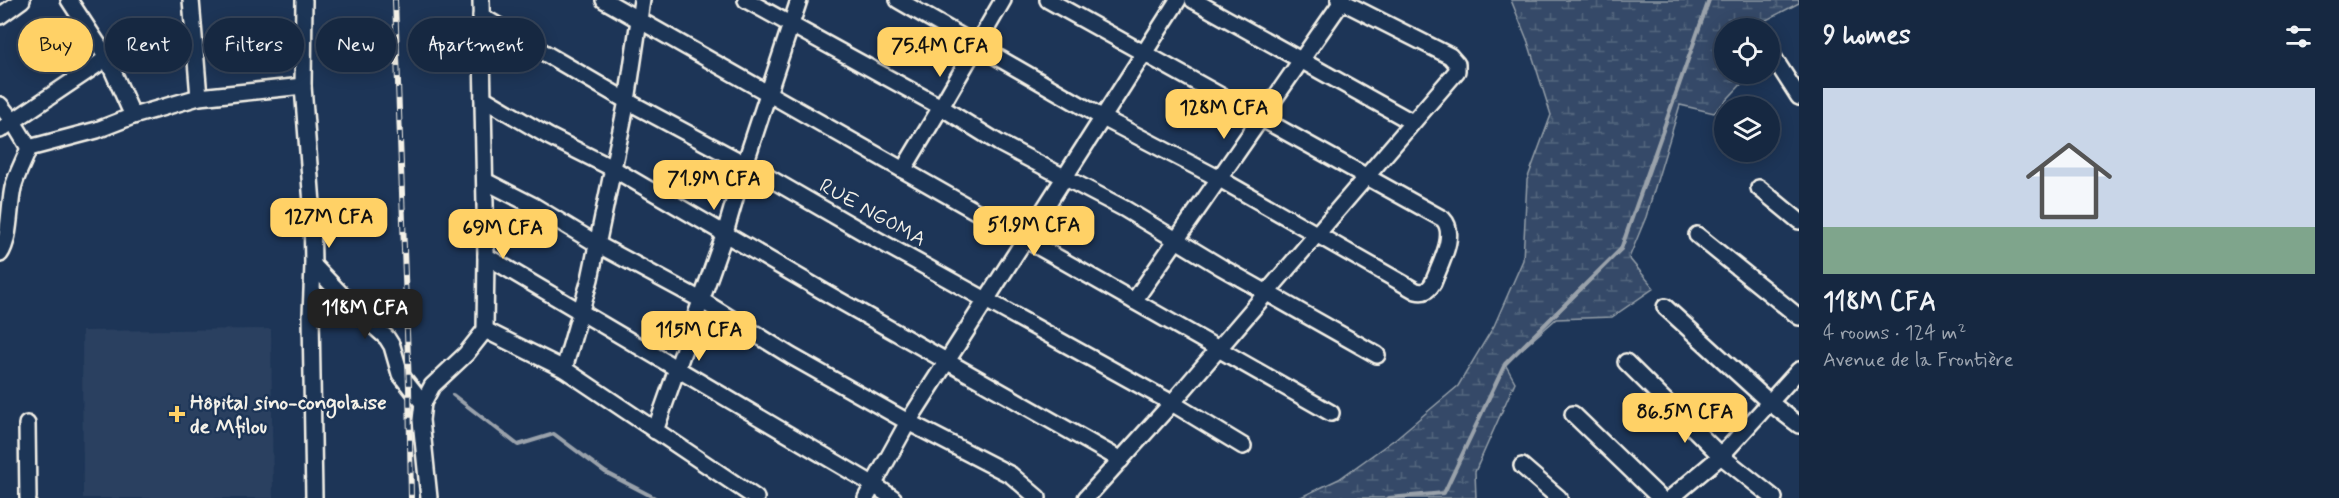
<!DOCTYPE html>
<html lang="en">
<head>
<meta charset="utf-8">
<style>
  :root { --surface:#162841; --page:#23344c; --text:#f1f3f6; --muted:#9ea6b1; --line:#35445a; --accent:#ffd166 }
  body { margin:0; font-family:Mynerve,sans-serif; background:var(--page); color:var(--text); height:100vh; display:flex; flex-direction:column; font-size:22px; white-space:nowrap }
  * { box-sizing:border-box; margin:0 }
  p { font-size:20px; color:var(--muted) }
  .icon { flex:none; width:33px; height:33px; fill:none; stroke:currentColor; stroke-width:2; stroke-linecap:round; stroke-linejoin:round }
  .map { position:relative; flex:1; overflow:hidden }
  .panel { display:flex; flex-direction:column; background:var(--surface); width:540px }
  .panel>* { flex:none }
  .hud { position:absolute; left:18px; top:18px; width:570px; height:54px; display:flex; gap:12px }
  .controls { position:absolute; left:1714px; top:18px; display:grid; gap:12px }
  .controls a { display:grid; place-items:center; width:66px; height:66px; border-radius:50%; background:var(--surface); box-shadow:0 3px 15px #0003,0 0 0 2px var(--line); font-size:30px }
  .price { position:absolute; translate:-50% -51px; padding:0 14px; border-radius:12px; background:var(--accent); color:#111; font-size:20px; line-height:39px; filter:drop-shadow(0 2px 3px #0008) }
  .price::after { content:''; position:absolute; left:50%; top:36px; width:18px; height:14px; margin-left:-9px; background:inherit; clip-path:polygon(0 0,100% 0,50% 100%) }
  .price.selected { background:#222; color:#fff }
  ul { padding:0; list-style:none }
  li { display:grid; align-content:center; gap:12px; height:318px; padding:0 24px }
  li span { display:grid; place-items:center; height:186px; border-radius:0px; color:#555 }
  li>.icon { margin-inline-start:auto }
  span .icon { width:108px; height:108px; fill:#fffc; stroke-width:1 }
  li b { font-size:26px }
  h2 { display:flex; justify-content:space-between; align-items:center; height:72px; padding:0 24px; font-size:26px }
  .pill { padding:0 21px; border-radius:27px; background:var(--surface); box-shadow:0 3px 15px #0003,0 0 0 2px var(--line); font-size:21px; line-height:54px }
  .pill.selected { background:var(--accent); color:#111 }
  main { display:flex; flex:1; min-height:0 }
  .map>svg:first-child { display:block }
</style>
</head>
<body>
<main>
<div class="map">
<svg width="1799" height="498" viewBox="0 0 1799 498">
  <defs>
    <pattern id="wetland-marsh" width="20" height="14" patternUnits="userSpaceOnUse" patternTransform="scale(1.5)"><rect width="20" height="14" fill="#354a67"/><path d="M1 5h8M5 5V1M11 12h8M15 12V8" fill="none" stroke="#53657d"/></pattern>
  </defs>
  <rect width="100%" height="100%" fill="#1d3557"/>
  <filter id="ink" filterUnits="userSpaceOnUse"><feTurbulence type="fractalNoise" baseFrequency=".0167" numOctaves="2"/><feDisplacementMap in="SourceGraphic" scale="12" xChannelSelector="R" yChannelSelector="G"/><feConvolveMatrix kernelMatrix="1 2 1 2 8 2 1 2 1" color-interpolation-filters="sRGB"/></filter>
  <g filter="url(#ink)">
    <polygon fill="#2a4060" points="271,329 273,498 83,498 82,331"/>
    <polygon fill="url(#wetland-marsh)" stroke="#949ea8" stroke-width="1.5" points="1511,0 1799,0 1799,3 1751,28 1725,28 1725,74 1748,74 1749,76 1714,113 1680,105 1646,217 1629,258 1654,288 1612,317 1556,319 1505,364 1515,382 1475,472 1476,498 1299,498 1339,479 1395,439 1458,386 1494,326 1523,260 1527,180 1551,115 1528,42"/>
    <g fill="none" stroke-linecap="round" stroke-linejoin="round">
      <g stroke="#9aa2ab" stroke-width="4">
        <polyline points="453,395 518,445 554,434 605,472 655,498"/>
        <polyline points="1389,498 1444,493 1505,364 1621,249 1709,0"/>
      </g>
      <defs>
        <g id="minor">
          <polyline points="69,0 107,58 133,116"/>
          <polyline points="191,0 199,97"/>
          <polyline points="304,0 303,86 312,204 313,265 311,316 314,498"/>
          <polyline points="604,0 1331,413"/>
          <polyline points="746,0 941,107 999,143 1125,209 1221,267 1377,355"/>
          <path d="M898 0 1103 118 1218 178 1416 291C1424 293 1428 291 1433 283 1439 266 1458 234 1443 219L1048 0"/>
          <polyline points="1193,0 1412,122"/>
          <polyline points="0,16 22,0"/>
          <polyline points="481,16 627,101 745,164 863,232 1172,403 1243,446"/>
          <polyline points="1770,52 1799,97"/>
          <polyline points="483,98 548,136 612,168 828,294 1121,460"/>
          <polyline points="0,105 12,120 29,148"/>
          <polyline points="0,130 107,58"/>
          <polyline points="903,170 941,107 1003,0"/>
          <polyline points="485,181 534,206 597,244 701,300 791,356 908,422 1011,475 1038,498"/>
          <polyline points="1759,188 1799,221"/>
          <polyline points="1697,235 1799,317"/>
          <path d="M0 254C10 241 9 206 13 188 16 175 24 161 29 148L97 130 133 116 199 97 303 86"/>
          <polyline points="486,256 874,485 893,498"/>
          <polyline points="313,265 360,314 387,338 392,346 400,374 423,403"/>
          <polyline points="1134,301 1343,0"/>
          <polyline points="1665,307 1769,402 1799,425"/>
          <polyline points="485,330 564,369 756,498"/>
          <polyline points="1626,362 1721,456 1774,498"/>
          <polyline points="564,369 590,279 627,101 642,0"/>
          <polyline points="1573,414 1660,498"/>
          <polyline points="27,424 28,498"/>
          <polyline points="655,431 725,233 745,164 799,0"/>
          <polyline points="1522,466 1559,498"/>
          <polyline points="429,498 421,420 423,403 432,386 466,354 485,330 486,256 481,0"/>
          <polyline points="866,498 908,422 1178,0"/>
          <polyline points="1086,498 1172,403 1457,71 1457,64 1450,56 1339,0"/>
          <polyline points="1671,498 1721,456 1799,370"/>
        </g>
      </defs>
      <use href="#minor" stroke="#f4f1e8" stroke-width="20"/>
      <use href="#minor" stroke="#1d3557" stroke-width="15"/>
      <defs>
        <polyline id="rail" points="395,0 409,387 411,498"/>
      </defs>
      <use href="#rail" stroke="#f4f1e8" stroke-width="6"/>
      <use href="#rail" stroke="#1d3557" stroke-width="4" stroke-dasharray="11" stroke-linecap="butt"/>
    </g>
  </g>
  <path fill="#ffd166" stroke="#1d3557" stroke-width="2" d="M174 405h6v6h6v6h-6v6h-6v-6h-6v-6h6z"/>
  <g text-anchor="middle" stroke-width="5" stroke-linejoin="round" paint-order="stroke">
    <g font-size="21" fill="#f4f1e8" stroke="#1d3557">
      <text transform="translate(873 212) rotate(29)" y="7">RUE NGOMA</text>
    </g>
    <g font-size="21" font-weight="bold" fill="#f4f1e8" stroke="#1d3557" text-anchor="start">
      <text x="190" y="409">Hôpital sino-congolaise<tspan x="190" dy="24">de Mfilou</tspan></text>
    </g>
  </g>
</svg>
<div class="controls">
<a><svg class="icon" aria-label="locate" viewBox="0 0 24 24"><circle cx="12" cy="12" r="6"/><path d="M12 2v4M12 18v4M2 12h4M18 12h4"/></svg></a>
<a><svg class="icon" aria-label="layers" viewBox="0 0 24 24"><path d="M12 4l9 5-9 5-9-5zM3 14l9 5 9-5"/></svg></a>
</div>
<b class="price" style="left:940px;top:78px">75.4M CFA</b>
<b class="price" style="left:1224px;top:140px">128M CFA</b>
<b class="price" style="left:714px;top:211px">71.9M CFA</b>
<b class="price" style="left:329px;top:249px">127M CFA</b>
<b class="price" style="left:1034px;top:257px">51.9M CFA</b>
<b class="price" style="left:503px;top:260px">69M CFA</b>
<b class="price selected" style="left:365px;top:340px">118M CFA</b>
<b class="price" style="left:699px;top:362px">115M CFA</b>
<b class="price" style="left:1685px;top:444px">86.5M CFA</b>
<div class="hud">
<a class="pill selected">Buy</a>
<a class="pill">Rent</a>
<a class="pill">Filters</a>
<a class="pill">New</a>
<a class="pill">Apartment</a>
</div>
</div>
<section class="panel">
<h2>9 homes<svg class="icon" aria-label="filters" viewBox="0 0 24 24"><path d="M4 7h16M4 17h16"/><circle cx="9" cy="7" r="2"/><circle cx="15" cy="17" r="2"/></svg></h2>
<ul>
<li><span style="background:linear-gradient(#c9d6e8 75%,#7fa58c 0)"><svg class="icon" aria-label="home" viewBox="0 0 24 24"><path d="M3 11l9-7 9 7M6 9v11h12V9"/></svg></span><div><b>118M CFA</b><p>4 rooms · 124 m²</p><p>Avenue de la Frontière</p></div></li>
</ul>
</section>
</main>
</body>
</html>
